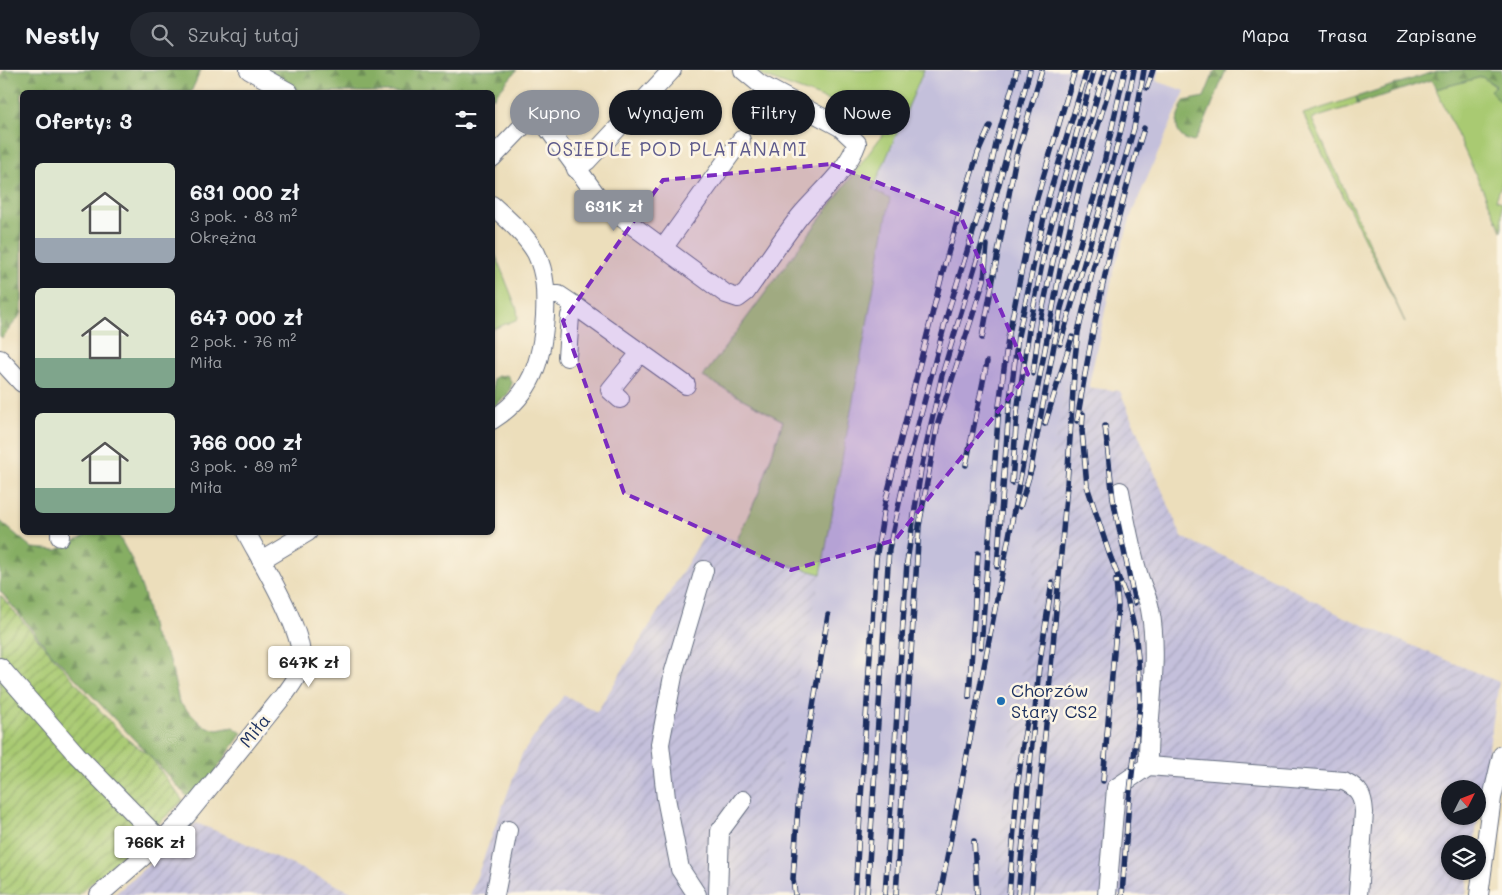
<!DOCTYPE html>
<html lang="pl">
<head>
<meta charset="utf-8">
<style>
  :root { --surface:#171b24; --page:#242831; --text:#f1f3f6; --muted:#9ea1a6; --line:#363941; --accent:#8c9099 }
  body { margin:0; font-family:Mali,sans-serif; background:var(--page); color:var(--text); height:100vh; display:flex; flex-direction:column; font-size:19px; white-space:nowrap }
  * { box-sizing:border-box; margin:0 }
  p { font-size:16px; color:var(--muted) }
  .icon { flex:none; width:28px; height:28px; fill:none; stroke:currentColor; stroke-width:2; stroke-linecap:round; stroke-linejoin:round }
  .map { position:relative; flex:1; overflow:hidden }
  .panel { position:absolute; left:20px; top:20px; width:475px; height:445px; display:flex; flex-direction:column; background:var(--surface); border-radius:8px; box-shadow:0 1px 4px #0004 }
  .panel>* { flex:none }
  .hud { position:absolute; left:510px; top:20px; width:475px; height:45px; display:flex; gap:10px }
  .needle { width:32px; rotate:48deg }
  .fabs { position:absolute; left:1441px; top:710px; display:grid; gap:10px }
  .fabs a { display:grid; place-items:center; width:45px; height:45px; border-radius:50%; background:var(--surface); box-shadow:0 1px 4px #0004; font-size:25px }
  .price { position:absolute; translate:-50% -42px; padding:0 11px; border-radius:5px; background:#fff; color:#222; font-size:16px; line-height:32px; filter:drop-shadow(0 1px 2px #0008) }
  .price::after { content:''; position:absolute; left:50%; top:30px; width:15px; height:11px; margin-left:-8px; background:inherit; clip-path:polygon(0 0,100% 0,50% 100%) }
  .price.active { background:var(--accent); color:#fff }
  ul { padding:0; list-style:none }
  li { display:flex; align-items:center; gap:15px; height:125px; padding:0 15px }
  li span { display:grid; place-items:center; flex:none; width:140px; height:100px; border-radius:8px; color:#555 }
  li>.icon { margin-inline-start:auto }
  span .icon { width:60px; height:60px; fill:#fffc; stroke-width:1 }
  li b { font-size:21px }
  h2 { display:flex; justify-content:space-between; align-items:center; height:60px; padding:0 15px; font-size:21px }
  .pill { padding:0 18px; border-radius:22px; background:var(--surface); box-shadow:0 1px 4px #0004; font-size:18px; line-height:45px }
  .pill.active { background:var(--accent); color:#fff }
  header { display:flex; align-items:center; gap:30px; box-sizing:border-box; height:70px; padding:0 25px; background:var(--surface); border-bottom:1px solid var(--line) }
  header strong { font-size:24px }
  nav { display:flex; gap:28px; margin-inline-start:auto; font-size:18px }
  .search { width:350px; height:45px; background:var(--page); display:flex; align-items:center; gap:12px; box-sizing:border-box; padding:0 18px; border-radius:28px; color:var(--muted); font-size:19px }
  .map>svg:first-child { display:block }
</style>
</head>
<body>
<header>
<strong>Nestly</strong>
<div class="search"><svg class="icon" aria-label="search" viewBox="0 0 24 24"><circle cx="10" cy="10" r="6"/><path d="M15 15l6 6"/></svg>Szukaj tutaj</div>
<nav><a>Mapa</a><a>Trasa</a><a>Zapisane</a></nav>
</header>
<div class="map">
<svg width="1502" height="825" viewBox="0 0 1502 825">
  <defs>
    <pattern id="industrial-furrows" width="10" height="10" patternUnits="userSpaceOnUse" patternTransform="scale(1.25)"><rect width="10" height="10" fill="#c4c0db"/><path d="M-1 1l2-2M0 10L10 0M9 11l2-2" fill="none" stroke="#a8a5be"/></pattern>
    <pattern id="forest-firs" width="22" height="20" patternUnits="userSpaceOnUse" patternTransform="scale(1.25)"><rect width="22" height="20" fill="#86ae64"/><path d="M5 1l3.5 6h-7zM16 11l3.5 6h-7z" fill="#6d8e56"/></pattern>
    <pattern id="garden-furrows" width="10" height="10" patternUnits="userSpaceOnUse" patternTransform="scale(1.25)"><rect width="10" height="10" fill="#a9ca72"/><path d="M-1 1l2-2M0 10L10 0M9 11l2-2" fill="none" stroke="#89a461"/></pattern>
  </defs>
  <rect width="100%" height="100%" fill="#fcf5e5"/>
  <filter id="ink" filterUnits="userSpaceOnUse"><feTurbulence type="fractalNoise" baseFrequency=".02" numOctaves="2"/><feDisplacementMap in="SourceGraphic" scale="10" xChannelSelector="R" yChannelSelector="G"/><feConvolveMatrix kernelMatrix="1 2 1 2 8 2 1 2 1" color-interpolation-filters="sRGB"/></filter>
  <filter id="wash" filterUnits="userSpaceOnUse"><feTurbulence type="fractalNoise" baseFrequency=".0096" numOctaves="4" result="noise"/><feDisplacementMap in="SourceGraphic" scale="20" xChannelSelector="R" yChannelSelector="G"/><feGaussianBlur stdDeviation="1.12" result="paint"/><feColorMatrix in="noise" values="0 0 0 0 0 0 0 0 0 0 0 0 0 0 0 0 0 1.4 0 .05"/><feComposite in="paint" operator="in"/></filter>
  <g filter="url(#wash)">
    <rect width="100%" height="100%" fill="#ecdebb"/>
    <g fill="url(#industrial-furrows)" fill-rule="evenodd">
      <path d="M1067 315 1120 321 1182 467 1279 512 1342 546 1499 612 1474 774H1450V801H1469L1466 825H470L522 684 564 625 597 642 707 461 815 497 1042 411 1050 394ZM1450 719H1478V746H1450Z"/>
      <polygon points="196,753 234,768 358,825 114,825"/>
    </g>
    <polygon fill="#c4c0db" points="924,0 1159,0 1156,11 1185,21 1132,143 1113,204 1088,319 1067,315 1046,415 997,783 997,825 763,825 784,675 821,504 890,129 873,119"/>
    <g fill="#a9ca72" stroke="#627c68">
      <polygon points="756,0 924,0 873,119 890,129 821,504 759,486 736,472 760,420 783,351 703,307 889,56 874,47 763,6"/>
      <polygon points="1482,7 1496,17 1502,34 1502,112 1496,130 1502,132 1502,161 1436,19"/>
      <polygon points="1356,27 1358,34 1312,49 1405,252 1303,44"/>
      <polygon points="493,179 517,239 518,249 493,259"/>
    </g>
    <g fill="url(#forest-firs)" stroke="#506e61">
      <polygon points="4,0 201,0 191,22 22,22 22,243 2,268 0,266 0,7"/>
      <polygon points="262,0 517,0 493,28 492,22 300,22"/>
      <path d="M1215 0H1226L1205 52 1194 72C1170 68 1176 47 1184 31L1204 27Z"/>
      <polygon points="1440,0 1502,0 1502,34 1490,20 1496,16 1482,7 1436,19 1431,10 1358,34 1356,27"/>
      <polygon points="507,305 512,313 508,324 493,337 493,309 498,306"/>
      <polygon points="0,451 32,478 57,480 85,466 84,463 117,463 132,490 145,527 153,564 170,590 179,632 202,655 217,660 233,657 242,663 193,733 149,685 52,584 0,521"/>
    </g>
    <polygon fill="url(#garden-furrows)" stroke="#627c68" points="0,525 103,644 128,670 149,685 183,731 78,825 0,825"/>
  </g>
  <g filter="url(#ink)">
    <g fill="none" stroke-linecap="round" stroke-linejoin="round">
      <defs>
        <g id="minor">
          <polyline points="249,0 289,22"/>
          <path d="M492 88 536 42 600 130 610 139 726 224 738 228 746 222C764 197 781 170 800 146 819 123 847 102 857 73L840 57 760 14 743 0"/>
          <polyline points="576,99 587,91 672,0"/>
          <path d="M492 135C508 150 525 164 536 183 546 204 546 224 545 246 542 291 532 325 492 350"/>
          <polyline points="664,177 741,70"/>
          <polyline points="546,225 559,225 574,235 686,315"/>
          <polyline points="567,287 570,246 574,235"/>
          <polyline points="0,289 22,313"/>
          <polyline points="620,329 610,320 641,282"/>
          <polyline points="60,462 60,467"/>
          <polyline points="261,490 308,462"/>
          <polyline points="0,597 77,685 161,771"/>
          <path d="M1148 696 1344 711C1360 719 1363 726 1364 742L1358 825"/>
          <path d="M99 825 161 771 186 746 284 625C292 614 300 604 301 590 304 561 261 491 246 462"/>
          <polyline points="495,825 508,760"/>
          <polyline points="697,825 680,799 666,728 660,674 674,601 704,500"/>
          <polyline points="718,825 720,761 743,730"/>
          <path d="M1107 825 1116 718 1148 696C1147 644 1160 591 1150 539 1148 527 1141 515 1138 503 1130 476 1125 448 1120 421"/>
          <polyline points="1479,825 1492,728 1502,685"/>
        </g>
      </defs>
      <use href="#minor" stroke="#646c7f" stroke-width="20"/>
      <use href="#minor" stroke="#fff" stroke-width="18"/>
      <defs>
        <g id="rail">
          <polyline points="1147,18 1153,0"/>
          <polyline points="982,268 1016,87 1042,0"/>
          <path d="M1060 274C1087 183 1116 93 1134 0"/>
          <polyline points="1033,304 1040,251 1064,140 1105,0"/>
          <polyline points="1083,344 1082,361 1087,416 1109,483 1128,532 1135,561 1138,588 1140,635 1129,730 1122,825"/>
          <path d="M1077 351C1093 252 1114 154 1144 58"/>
          <polyline points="1045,354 1072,267"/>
          <polyline points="1105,356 1113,429 1135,533"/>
          <polyline points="966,395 987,292"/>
          <polyline points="1030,403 1061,238 1103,97 1125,0"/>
          <polyline points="1012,413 1017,342 1029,260 1046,174 1094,0"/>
          <polyline points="1020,437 1032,397"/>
          <polyline points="997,497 1009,338 1018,266 1048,129 1087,0"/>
          <polyline points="981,577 999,336 1008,269 1021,203 1037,128 1075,0"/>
          <polyline points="969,627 978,483"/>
          <polyline points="1103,711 1118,536 1116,510"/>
          <polyline points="974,771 977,825"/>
          <polyline points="795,825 793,809 799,722 828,545"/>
          <polyline points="855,825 876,489 885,433 943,201 965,124 978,83 990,56"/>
          <polyline points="867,825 889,479 907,397 948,242 985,124 996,74 1017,0"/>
          <polyline points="885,825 907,492 921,399 942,305 988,154 1030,0"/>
          <polyline points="896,825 919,456 938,353 984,210 987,175"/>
          <polyline points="940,825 1061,196 1081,111 1115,0"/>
          <path d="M1009 825C1014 766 1016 705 1028 646"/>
          <polyline points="1018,825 1039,597 1052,512"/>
          <polyline points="1031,825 1067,415 1075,288 1078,262 1093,199 1134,58 1144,0"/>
        </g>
      </defs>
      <use href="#rail" stroke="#1b2f5e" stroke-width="5.5"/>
      <use href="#rail" stroke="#fcf5e5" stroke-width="4" stroke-dasharray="11" stroke-linecap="butt"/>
    </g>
  </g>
  <path fill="#7b2cbf" fill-opacity="0.2" stroke="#7b2cbf" stroke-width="4" stroke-dasharray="10 6" stroke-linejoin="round" d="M831 94 960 145 1028 304 895 470 791 500 624 423 563 251 663 110Z"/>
  <circle fill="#1f6fb2" stroke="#fcf5e5" stroke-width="2" cx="1001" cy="631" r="5"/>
  <g text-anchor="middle" stroke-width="5" stroke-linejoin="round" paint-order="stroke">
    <g font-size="18" fill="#1b2f5e" stroke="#fcf5e5" text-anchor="start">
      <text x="1011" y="627">Chorzów<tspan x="1011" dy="21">Stary CS2</tspan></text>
    </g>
    <g font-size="18" fill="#1b2f5e" stroke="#fcf5e5">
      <text transform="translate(255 661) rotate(-51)" y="6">Miła</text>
    </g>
    <g font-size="19" letter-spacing="1" fill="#5e5b8c" stroke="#fcf5e5">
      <text x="677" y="86">OSIEDLE POD PLATANAMI</text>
    </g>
  </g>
</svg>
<div class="fabs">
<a><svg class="needle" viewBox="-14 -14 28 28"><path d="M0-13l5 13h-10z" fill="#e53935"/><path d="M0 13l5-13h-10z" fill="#9ea1a6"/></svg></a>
<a><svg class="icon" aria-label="layers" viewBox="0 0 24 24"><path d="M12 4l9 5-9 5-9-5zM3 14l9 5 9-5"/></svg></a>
</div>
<b class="price active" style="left:614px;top:162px">631K zł</b>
<b class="price" style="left:309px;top:618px">647K zł</b>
<b class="price" style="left:155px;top:798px">766K zł</b>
<div class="hud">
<a class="pill active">Kupno</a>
<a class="pill">Wynajem</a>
<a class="pill">Filtry</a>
<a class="pill">Nowe</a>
</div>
<section class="panel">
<h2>Oferty: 3<svg class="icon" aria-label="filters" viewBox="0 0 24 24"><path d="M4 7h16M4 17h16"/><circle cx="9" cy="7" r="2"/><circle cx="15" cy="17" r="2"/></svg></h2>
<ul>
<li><span style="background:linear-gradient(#dfe7d0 75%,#9aa5b1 0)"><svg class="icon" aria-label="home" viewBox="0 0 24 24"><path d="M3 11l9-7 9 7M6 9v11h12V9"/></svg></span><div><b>631 000 zł</b><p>3 pok. · 83 m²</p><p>Okrężna</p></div></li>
<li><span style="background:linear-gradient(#dfe7d0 70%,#7fa58c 0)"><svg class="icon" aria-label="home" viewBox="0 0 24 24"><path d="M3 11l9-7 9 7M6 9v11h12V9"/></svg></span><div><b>647 000 zł</b><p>2 pok. · 76 m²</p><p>Miła</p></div></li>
<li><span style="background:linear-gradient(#dfe7d0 75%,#7fa58c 0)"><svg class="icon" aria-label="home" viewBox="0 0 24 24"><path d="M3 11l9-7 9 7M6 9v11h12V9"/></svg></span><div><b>766 000 zł</b><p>3 pok. · 89 m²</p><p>Miła</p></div></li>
</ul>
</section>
</div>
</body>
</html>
